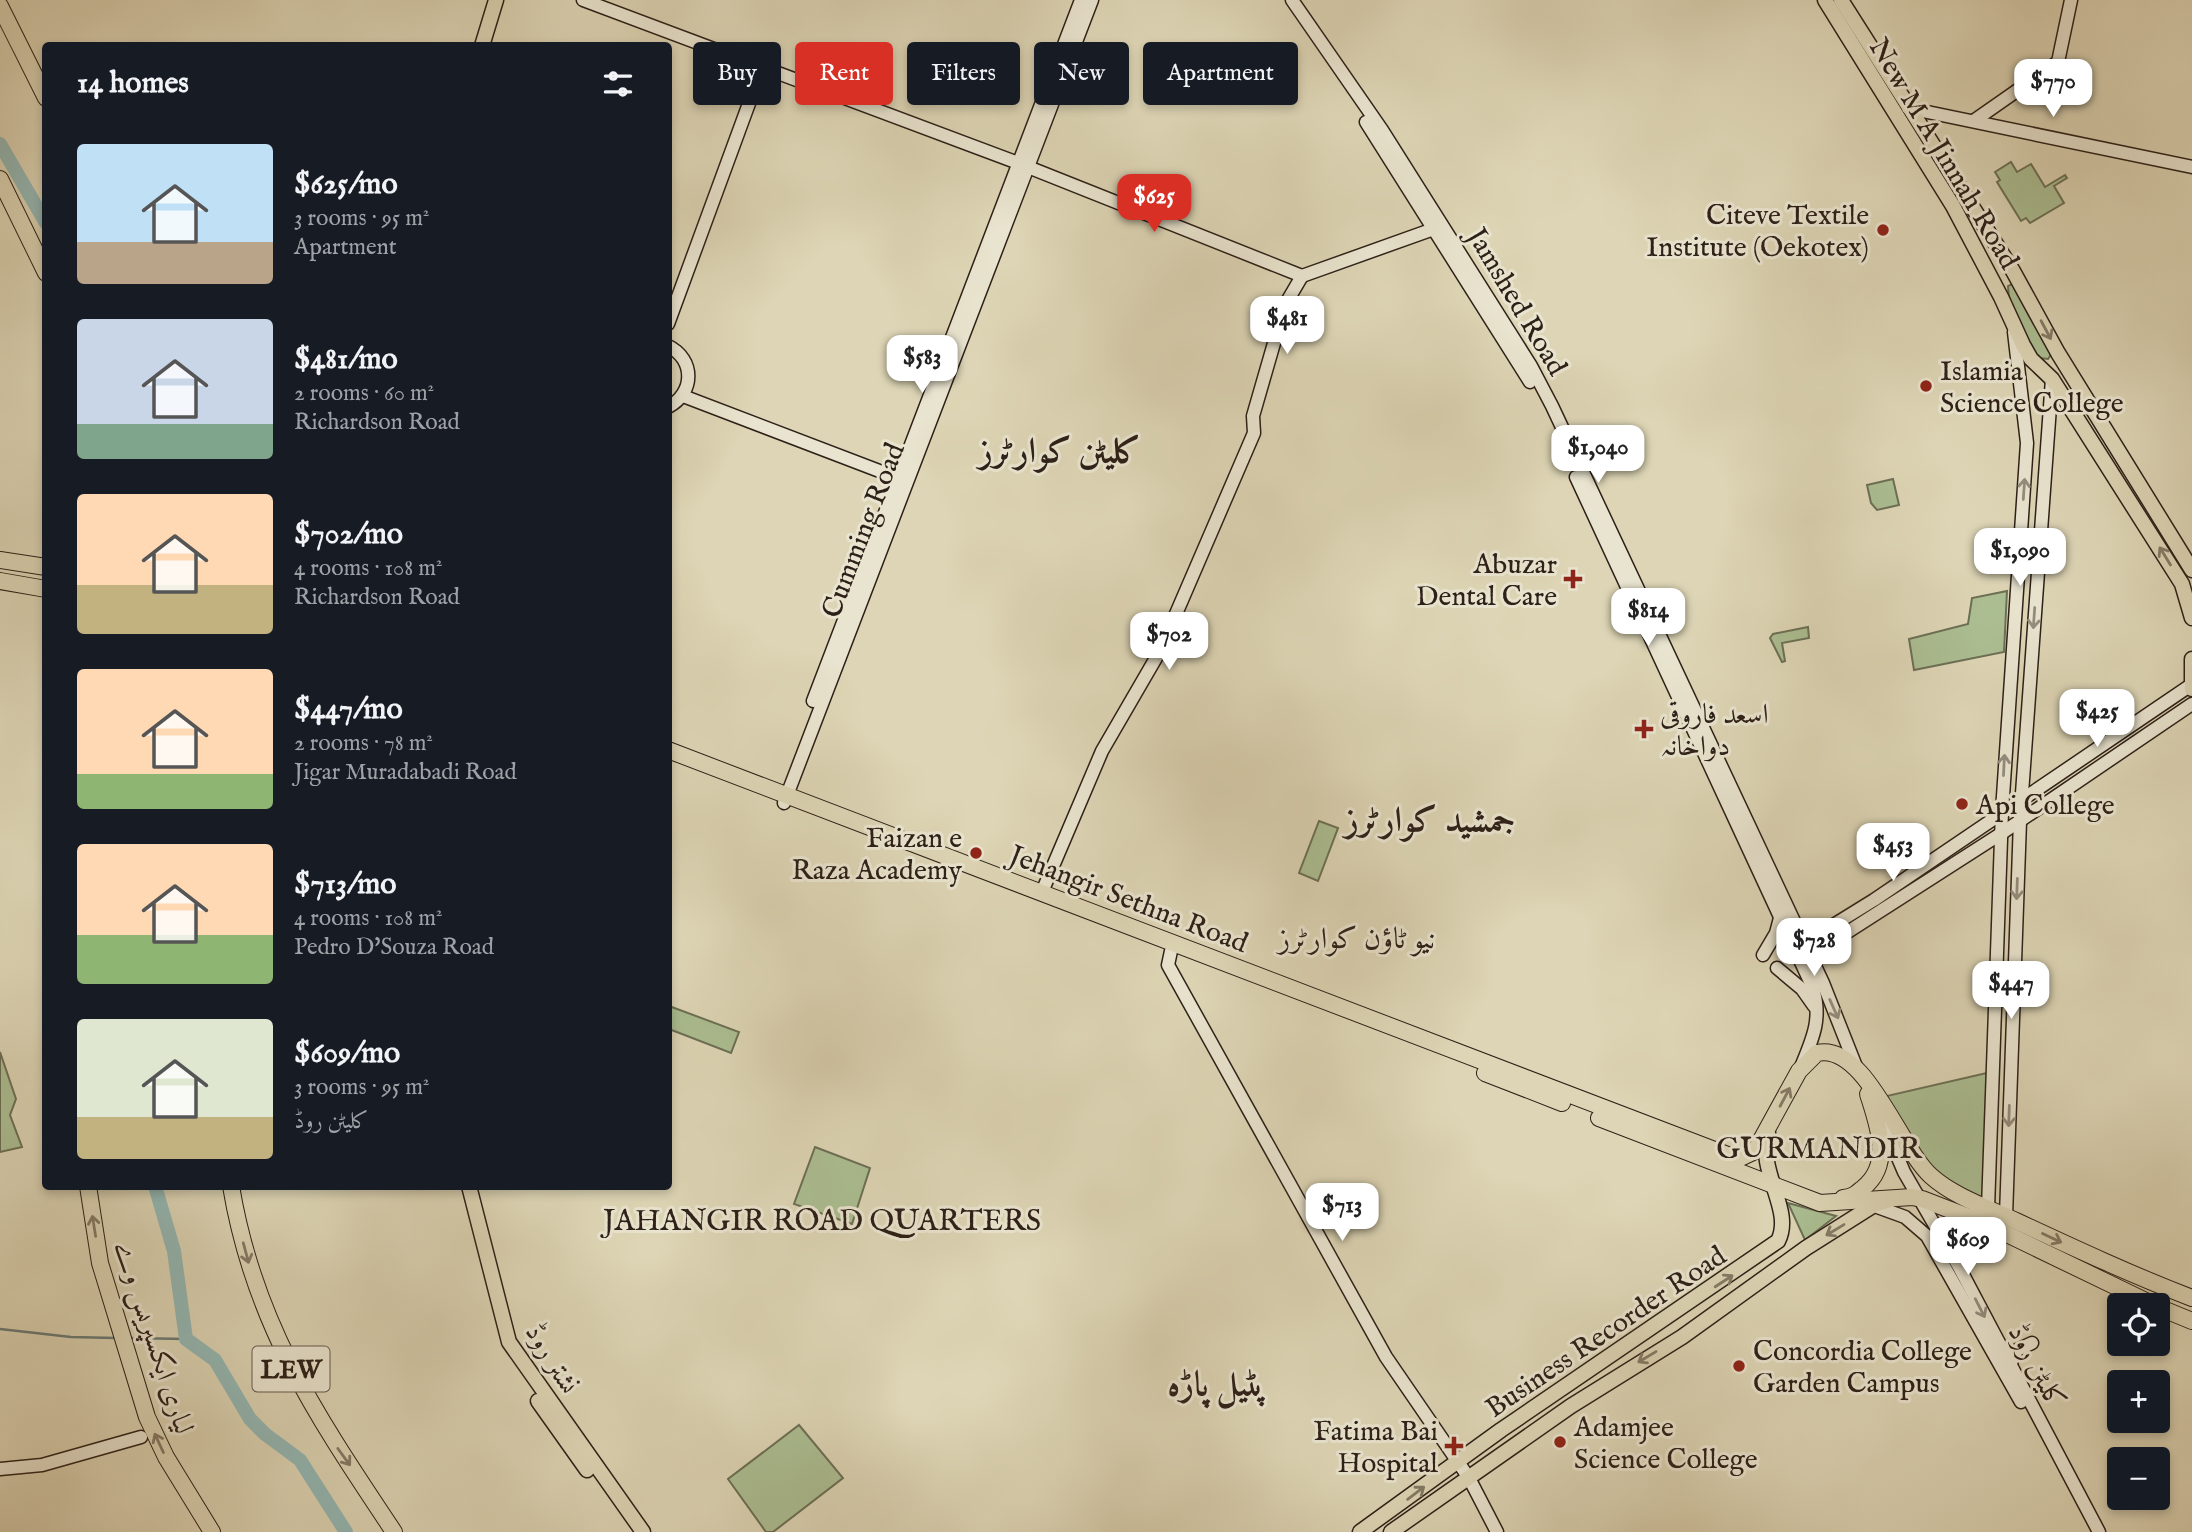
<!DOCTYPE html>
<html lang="en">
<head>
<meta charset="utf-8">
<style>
  :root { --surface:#171b24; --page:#242831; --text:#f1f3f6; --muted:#9ea1a6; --accent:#d93025 }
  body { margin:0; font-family:"IM FELL English",Amiri,serif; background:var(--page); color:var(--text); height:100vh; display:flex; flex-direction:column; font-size:26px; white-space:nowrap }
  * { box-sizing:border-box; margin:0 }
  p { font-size:23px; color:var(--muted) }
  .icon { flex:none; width:38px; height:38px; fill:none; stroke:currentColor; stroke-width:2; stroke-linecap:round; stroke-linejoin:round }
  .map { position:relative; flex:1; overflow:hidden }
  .sheet { position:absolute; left:42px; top:42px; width:630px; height:1148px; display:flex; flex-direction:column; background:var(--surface); border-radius:7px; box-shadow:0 4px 10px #0003 }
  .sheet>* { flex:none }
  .hud { position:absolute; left:693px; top:42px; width:665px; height:63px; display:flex; gap:14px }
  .buttons { position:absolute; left:2107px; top:1293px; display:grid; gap:14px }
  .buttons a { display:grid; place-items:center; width:63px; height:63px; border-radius:7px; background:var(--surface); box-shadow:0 4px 10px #0003; font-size:35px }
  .price { position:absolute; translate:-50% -60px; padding:0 16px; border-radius:14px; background:#fff; color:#222; font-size:23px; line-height:46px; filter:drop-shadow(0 2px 4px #0008) }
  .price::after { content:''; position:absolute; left:50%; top:42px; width:21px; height:16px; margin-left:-10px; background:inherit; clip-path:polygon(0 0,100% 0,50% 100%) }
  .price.on { background:var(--accent); color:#fff }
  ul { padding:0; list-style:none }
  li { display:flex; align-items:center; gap:21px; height:175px; padding:0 35px }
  li span { display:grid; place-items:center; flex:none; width:196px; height:140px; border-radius:7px; color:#555 }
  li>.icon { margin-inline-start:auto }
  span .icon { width:84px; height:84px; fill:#fffc; stroke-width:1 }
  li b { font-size:30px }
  h2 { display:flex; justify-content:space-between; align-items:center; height:84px; padding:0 35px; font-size:30px }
  .tag { padding:0 24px; border-radius:7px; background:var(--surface); box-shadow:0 4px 10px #0003; font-size:24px; line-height:63px }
  .tag.on { background:var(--accent); color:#fff }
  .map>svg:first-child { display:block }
</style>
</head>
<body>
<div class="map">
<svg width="2192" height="1532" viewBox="0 0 2192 1532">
  <rect width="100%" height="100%" fill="#ddd5b5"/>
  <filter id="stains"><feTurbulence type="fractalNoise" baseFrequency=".00286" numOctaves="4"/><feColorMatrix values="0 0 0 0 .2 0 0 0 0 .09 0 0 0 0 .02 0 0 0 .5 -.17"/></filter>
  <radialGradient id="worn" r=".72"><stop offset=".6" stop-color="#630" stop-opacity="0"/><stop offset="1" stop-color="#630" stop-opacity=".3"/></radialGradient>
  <g fill="#abbe92" stroke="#6c6f55" stroke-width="2">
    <polygon points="2011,162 2017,172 2031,164 2045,187 2065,175 2067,178 2054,186 2064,203 2030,223 2026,218 2021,221 1997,182 2000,180 1995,172"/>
    <path d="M2012 284 2052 353 2048 359 2039 358C2025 340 2008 309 2008 286Z"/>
    <polygon points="1893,479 1899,505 1877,510 1871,503 1867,485"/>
    <polygon points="2007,591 2004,652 1914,670 1909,639 1968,624 1972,598"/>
    <polygon points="1808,627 1809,638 1782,643 1785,661 1782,662 1770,638 1773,634"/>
    <polygon points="1319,821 1338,828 1318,881 1299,873"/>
    <polygon points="669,1006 739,1032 731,1053 669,1029"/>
    <polygon points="0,1052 16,1099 10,1115 22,1147 0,1152"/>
    <polygon points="1991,1072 1988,1208 1947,1187 1878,1098"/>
    <polygon points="815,1147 870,1168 852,1224 794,1204"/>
    <polygon points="1788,1203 1836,1216 1805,1240"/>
    <polygon points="799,1425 843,1478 773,1532 766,1532 728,1479"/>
  </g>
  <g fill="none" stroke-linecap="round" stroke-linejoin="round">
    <g stroke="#6b7b76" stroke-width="2.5">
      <polyline points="0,1329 71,1337 115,1338"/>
      <polyline points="129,1338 186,1339"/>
    </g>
    <g stroke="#94b8b4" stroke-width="14">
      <polyline points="0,144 46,223"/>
      <polyline points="155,1186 174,1251 186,1339 215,1360 250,1419 265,1434 300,1460 346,1532"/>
    </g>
    <defs>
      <g id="secondary">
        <polyline points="583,0 1018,163 1302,276"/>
        <polyline points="1292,0 1382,130 1531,366 1552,406 1823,983 1857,1069"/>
        <polyline points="1908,108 2192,167"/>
        <polyline points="1975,120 2058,62 2071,0"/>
        <polyline points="1366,122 1530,382"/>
        <polyline points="1302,276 1442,226"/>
        <polyline points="668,324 762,68"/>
        <path d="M668 346C695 359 695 393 668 407"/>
        <polyline points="683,396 903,480"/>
        <path d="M1576 477 1813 988C1822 1019 1813 1038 1801 1067"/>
        <polyline points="813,701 1081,0"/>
        <polyline points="784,803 1092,0"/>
        <polyline points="1042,892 1102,751 1160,651 1254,433 1253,416 1285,305 1302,276"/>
        <polyline points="1798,947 1874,900 2191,685"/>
        <polyline points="1171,951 1168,965 1386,1357 1469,1478 1497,1532"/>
        <polyline points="1763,955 1776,933 1780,918"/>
        <polyline points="1804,960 2002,833 2192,704"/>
        <polyline points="1777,968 1802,989 1814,1006"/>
        <polyline points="1881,1118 1904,1172 1959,1267 2099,1532"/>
        <polyline points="1872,1205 1905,1217 1927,1236 2021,1402"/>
        <polyline points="1988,1208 2002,811 2027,443 2014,332"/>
        <polyline points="2006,1216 2020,821 2052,379"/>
        <polyline points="2010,1365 2017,1350 2032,1343"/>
        <polyline points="0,1469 42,1465 141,1437"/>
      </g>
      <g id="primary">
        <polyline points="1825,0 1953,206 2001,297 2023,345 2031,359 2052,379 2182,584 2192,618"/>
        <polyline points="1841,0 2013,271 2058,353 2192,570"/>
        <polyline points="482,46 496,0"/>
        <polyline points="2192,659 2192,689"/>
        <polyline points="469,1186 509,1342 643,1532"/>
        <polyline points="538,1401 587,1470"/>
        <path d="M1360 1532 1501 1430 1778 1241C1794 1210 1757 1173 1768 1133"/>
        <polyline points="1391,1532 1571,1406 1682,1337 1806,1248 1874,1205 1887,1201"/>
      </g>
      <g id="highway">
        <polyline points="0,6 46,98"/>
        <polyline points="0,179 46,273"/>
        <polyline points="0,560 46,567"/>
        <polyline points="0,581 46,589"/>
        <path d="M668 750 1738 1159 1755 1151 1799 1071 1817 1053C1865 1042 1899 1147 1931 1176 1953 1196 1988 1208 2016 1221 2074 1248 2132 1275 2192 1298"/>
        <polyline points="1485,1073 1562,1103"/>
        <polyline points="1599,1118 1820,1203 1912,1197 1922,1199 1984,1223 2156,1306"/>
        <polyline points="88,1186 100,1263 147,1417 166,1457 212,1532"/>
        <path d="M231 1186C254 1325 318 1418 394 1532"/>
        <path d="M1843 1198C1853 1197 1856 1194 1863 1188 1893 1164 1878 1126 1868 1094"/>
        <path d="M1944 1239C1959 1229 1968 1226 1987 1230"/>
        <polyline points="2158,1307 2192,1321"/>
      </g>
    </defs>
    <use href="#secondary" stroke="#2d2018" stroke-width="15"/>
    <use href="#primary" stroke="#2d2018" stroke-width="17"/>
    <use href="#highway" stroke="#2d2018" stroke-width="18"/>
    <use href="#secondary" stroke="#e9e4cf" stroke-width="12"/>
    <use href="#primary" stroke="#ddd5b5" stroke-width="14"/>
    <use href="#highway" stroke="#ddd5b5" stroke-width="16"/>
  </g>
  <defs><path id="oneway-shaft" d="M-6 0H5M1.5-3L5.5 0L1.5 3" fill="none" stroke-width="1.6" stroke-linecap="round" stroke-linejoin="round" transform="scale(1.75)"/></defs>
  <g stroke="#857a66">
    <use href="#oneway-shaft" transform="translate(2046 330) rotate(62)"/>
    <use href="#oneway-shaft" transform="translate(2165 556) rotate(-122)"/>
    <use href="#oneway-shaft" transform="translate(1785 1097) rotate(-62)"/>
    <use href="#oneway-shaft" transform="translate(94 1226) rotate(-99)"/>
    <use href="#oneway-shaft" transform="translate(1835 1230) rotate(149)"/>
    <use href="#oneway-shaft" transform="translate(2052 1238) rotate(25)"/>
    <use href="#oneway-shaft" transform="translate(246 1253) rotate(75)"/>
    <use href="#oneway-shaft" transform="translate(1724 1281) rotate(-33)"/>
    <use href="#oneway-shaft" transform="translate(1647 1357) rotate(149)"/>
    <use href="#oneway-shaft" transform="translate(159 1443) rotate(-115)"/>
    <use href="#oneway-shaft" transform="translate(344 1457) rotate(54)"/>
    <use href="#oneway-shaft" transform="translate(1416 1493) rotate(-37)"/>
  </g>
  <g stroke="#948c7d">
    <use href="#oneway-shaft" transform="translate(2024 489) rotate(-86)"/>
    <use href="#oneway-shaft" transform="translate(2034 618) rotate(94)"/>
    <use href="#oneway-shaft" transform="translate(2004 765) rotate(-87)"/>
    <use href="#oneway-shaft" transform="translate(2017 889) rotate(92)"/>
    <use href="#oneway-shaft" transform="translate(1834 1009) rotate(66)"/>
    <use href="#oneway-shaft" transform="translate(2009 1116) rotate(92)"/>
    <use href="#oneway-shaft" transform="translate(1980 1308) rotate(63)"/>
  </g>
  <g fill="#8f2418" stroke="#e9e4cf" stroke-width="2.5">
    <circle cx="1883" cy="230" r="7"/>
    <circle cx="1926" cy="386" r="7"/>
    <path d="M1569.5 568.5h7v7h7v7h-7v7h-7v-7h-7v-7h7z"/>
    <path d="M1640.5 718.5h7v7h7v7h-7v7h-7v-7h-7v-7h7z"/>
    <circle cx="1962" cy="804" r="7"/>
    <circle cx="976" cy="853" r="7"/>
    <circle cx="1739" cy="1366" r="7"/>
    <circle cx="1560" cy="1442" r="7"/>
    <path d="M1450.5 1435.5h7v7h7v7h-7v7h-7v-7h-7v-7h7z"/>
  </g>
  <g text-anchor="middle" stroke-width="6" stroke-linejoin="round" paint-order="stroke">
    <rect fill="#e9e4cf" stroke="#655b4f" stroke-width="2" x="252.5" y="1346.5" width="77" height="45" rx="5"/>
    <g font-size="26" font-weight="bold" fill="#2d2018">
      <text x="291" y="1378">LEW</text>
    </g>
    <g font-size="28" fill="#2d2018" stroke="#e9e4cf">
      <text transform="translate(1945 153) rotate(59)" y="10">New M A Jinnah Road</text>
      <text transform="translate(1518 301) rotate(59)" y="10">Jamshed Road</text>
      <text transform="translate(862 530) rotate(-69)" y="10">Cumming Road</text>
      <text transform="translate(1129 898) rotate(21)" y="10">Jehangir Sethna Road</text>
      <text transform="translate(1605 1331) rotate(-34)" y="10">Business Recorder Road</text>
      <text transform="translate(155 1337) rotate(72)" y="10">لیاری ایکسپریس وے</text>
      <text transform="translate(553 1358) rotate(59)" y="10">نشتر روڈ</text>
      <text transform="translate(2038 1366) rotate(62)" y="10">کلیٹن روڈ</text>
    </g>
    <g font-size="28" fill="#2d2018" stroke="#e9e4cf" text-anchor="start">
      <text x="1869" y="224" text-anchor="end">Citeve Textile<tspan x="1869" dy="32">Institute (Oekotex)</tspan></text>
      <text x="1940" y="380">Islamia<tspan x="1940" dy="32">Science College</tspan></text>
      <text x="1557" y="573" text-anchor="end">Abuzar<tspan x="1557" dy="32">Dental Care</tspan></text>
      <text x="1660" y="723">اسعد فاروقی<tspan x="1660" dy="32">دواخانہ</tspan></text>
      <text x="1976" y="814">Api College</text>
      <text x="962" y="847" text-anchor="end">Faizan e<tspan x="962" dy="32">Raza Academy</tspan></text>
      <text x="1753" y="1360">Concordia College<tspan x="1753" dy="32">Garden Campus</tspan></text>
      <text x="1574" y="1436">Adamjee<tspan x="1574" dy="32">Science College</tspan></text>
      <text x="1438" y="1440" text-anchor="end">Fatima Bai<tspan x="1438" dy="32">Hospital</tspan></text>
    </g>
    <g font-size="30" fill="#2d2018" stroke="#e9e4cf">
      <text x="1357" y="948">نیو ٹاؤن کوارٹرز</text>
      <text x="1819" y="1158">GURMANDIR</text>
      <text x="822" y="1230">JAHANGIR ROAD QUARTERS</text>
    </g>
    <g font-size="35" font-weight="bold" fill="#2d2018" stroke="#e9e4cf">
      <text x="1060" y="462">کلیٹن کوارٹرز</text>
      <text x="1430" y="831">جمشید کوارٹرز</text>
      <text x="1217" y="1395">پٹیل پاڑہ</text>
    </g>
  </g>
  <rect width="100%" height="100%" filter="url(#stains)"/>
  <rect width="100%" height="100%" fill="url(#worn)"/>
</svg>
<div class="buttons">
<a><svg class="icon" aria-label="locate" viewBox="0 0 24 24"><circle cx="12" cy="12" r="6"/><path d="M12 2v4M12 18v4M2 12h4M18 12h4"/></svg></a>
<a>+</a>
<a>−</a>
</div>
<b class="price" style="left:2053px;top:119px">$770</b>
<b class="price on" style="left:1154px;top:234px">$625</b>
<b class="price" style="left:1287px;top:356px">$481</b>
<b class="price" style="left:922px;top:395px">$583</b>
<b class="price" style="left:1598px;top:485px">$1,040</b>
<b class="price" style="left:2020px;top:588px">$1,090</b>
<b class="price" style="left:1648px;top:648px">$814</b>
<b class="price" style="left:1169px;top:672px">$702</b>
<b class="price" style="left:2097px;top:749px">$425</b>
<b class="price" style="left:1893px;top:883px">$453</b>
<b class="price" style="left:1814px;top:978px">$728</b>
<b class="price" style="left:2011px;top:1021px">$447</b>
<b class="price" style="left:1342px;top:1243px">$713</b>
<b class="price" style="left:1968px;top:1277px">$609</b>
<div class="hud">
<a class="tag">Buy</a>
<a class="tag on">Rent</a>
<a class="tag">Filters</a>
<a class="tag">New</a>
<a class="tag">Apartment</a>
</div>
<section class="sheet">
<h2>14 homes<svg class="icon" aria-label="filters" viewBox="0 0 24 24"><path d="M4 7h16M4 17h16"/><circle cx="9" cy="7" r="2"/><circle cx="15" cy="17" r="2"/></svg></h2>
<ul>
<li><span style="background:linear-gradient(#bfe0f5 70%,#b9a48a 0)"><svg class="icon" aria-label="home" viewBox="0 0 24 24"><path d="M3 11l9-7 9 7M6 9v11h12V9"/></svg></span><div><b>$625/mo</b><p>3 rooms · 95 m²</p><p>Apartment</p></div></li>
<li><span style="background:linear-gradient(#c9d6e8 75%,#7fa58c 0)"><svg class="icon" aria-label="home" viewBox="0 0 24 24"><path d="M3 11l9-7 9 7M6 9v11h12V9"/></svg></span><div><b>$481/mo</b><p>2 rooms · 60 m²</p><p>Richardson Road</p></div></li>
<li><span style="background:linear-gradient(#ffd9b3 65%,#c2b280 0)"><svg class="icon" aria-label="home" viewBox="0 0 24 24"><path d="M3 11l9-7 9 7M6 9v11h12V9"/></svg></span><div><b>$702/mo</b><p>4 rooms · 108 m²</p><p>Richardson Road</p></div></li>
<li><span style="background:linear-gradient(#ffd9b3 75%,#8fb573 0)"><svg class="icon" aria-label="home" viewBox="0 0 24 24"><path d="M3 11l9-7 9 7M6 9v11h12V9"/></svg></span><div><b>$447/mo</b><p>2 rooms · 78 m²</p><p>Jigar Muradabadi Road</p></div></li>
<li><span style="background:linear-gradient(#ffd9b3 65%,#8fb573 0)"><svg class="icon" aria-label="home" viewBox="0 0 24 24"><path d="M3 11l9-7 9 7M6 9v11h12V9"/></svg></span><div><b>$713/mo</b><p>4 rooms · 108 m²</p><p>Pedro D'Souza Road</p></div></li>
<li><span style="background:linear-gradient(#dfe7d0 70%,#c2b280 0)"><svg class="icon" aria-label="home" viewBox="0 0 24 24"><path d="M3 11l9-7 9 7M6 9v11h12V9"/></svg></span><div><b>$609/mo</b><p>3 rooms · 95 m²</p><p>کلیٹن روڈ</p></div></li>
</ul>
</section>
</div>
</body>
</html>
